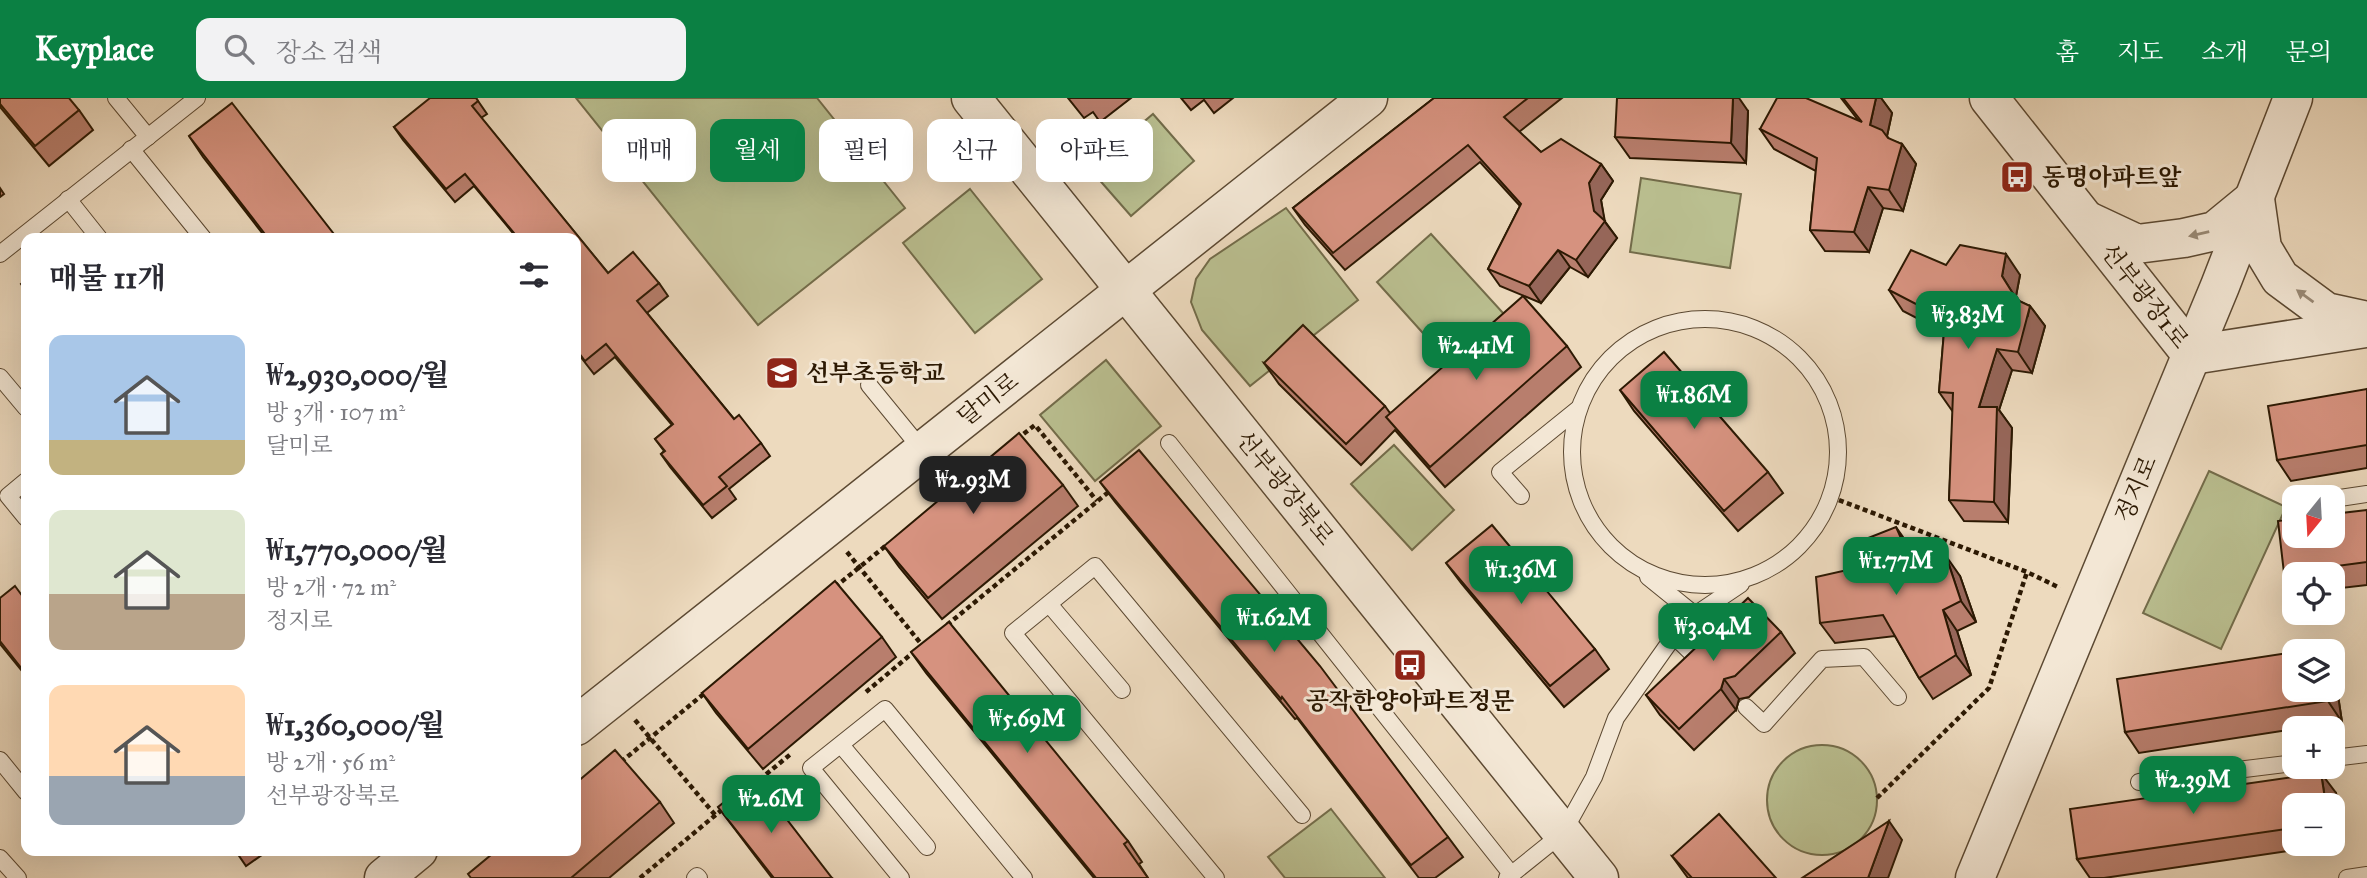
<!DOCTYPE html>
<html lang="ko">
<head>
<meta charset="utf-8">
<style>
  :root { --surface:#fff; --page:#f2f2f3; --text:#2b2b33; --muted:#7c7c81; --accent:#0b8043 }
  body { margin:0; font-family:"IM FELL Great Primer","Noto Serif KR",serif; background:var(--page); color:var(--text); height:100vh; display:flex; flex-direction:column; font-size:26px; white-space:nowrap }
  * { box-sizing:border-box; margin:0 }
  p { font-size:23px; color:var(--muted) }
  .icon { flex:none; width:38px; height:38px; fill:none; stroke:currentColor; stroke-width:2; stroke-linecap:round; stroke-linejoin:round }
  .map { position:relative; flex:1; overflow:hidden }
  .details { position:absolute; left:21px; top:135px; width:560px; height:623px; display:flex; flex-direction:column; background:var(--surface); border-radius:14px; box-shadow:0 7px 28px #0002 }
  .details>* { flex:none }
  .hud { position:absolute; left:602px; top:21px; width:665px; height:63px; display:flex; gap:14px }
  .needle { width:46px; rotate:198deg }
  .controls { position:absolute; left:2282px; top:387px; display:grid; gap:14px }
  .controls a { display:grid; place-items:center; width:63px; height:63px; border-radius:14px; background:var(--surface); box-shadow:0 7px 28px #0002; font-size:35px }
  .price { position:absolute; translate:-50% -60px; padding:0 16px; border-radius:14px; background:var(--accent); color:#fff; font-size:23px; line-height:46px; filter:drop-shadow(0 2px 4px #0008) }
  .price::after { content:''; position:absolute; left:50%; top:42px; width:21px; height:16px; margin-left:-10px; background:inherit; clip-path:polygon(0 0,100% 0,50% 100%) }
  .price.selected { background:#222; color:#fff }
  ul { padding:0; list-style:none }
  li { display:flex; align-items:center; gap:21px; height:175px; padding:0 28px }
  li span { display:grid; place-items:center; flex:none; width:196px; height:140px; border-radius:14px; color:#555 }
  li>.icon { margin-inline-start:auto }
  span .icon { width:84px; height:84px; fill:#fffc; stroke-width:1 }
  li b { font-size:30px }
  h2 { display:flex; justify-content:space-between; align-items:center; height:84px; padding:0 28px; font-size:30px }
  .pill { padding:0 24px; border-radius:14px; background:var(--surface); box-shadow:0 7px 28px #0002; font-size:24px; line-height:63px }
  .pill.selected { background:var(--accent); color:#fff }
  header { display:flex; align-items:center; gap:42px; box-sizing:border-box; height:98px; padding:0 35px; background:var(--accent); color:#fff }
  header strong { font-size:33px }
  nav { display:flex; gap:38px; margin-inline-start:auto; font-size:24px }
  .search { width:490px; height:63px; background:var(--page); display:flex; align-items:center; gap:18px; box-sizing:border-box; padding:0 24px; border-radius:14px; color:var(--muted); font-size:26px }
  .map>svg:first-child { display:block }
</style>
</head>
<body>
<header>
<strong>Keyplace</strong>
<div class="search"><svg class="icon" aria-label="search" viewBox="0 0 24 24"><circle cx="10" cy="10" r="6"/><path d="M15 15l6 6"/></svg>장소 검색</div>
<nav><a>홈</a><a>지도</a><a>소개</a><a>문의</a></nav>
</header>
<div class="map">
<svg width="2367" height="780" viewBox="0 0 2367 780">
  <rect width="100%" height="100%" fill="#eddabe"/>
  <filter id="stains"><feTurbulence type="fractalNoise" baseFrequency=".00286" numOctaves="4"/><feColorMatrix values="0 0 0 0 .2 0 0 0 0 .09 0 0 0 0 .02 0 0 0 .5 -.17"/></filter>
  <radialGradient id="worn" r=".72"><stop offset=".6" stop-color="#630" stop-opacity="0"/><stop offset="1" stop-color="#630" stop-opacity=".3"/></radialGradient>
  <g fill="#babf90" stroke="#736c4a" stroke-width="2">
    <polygon points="576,0 817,0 905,110 758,227"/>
    <polygon points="1153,16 1194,63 1131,118 1089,70"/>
    <polygon points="1641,80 1741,96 1730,170 1630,154"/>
    <polygon points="970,91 1042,181 975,235 903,145"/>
    <polygon points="1286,110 1358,202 1250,288 1202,232 1191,204 1196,181 1210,161"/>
    <polygon points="1431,136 1513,226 1458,274 1377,184"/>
    <polygon points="1106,262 1161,328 1095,383 1040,317"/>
    <polygon points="1394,347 1454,412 1412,452 1351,386"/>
    <polygon points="2209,373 2286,409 2221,551 2143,515"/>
    <circle cx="1822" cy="702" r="55"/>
    <polygon points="1331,711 1385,780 1285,780 1268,759"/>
  </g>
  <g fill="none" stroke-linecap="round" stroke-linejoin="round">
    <defs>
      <g id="service">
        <polyline points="116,0 148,39"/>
        <polyline points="131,51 203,140"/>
        <polyline points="68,101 99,140"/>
        <polyline points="0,156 197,0"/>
        <circle cx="1705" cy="354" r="133"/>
        <polyline points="0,279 26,310"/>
        <polyline points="869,287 923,353"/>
        <polyline points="1169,345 1512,777"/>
        <polyline points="26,383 8,398 26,420"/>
        <polyline points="1521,398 1500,374 1578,311"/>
        <polyline points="2333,401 2367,396"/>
        <polyline points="1648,479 1695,517"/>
        <polyline points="1049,506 1122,592"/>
        <polyline points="1674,538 1702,565"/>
        <polyline points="1746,609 1764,626 1822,561 1864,559 1898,599"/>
        <polyline points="841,647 927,749"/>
        <polyline points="2333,660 2367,656"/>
        <polyline points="0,662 26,694"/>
        <polyline points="2139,684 2294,665"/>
        <polyline points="0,760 18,780"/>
        <polyline points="695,780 697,778 699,780"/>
        <polyline points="901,780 811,670 885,611 1024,780"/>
        <polyline points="1216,780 1013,535 1095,468 1302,717"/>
        <polyline points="1507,780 1563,735 1594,679 1616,620 1674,538 1695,517 1741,486"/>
        <polyline points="2347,780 2367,777"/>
      </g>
      <g id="tertiary">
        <polyline points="971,0 1599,780"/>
        <polyline points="1989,0 2192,257"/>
        <polyline points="2255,101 2262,150 2280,180 2326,214 2367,223"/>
        <polyline points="2090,124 2137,146 2184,140 2215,133 2254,101"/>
        <polyline points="2192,257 2366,230"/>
        <polyline points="576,628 1368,0"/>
        <polyline points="384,780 418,752"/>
        <polyline points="1975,780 2220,188 2293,0"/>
      </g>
    </defs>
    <use href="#service" stroke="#5c4932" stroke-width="18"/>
    <use href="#tertiary" stroke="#5c4932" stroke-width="41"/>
    <g stroke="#2c1903" stroke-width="4.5" stroke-dasharray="5 3.5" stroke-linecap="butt">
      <polyline points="1017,341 1035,327 1097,403"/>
      <polyline points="1831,399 2027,474 2060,490"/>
      <polyline points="847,454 922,547"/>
      <polyline points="835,489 888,446"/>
      <polyline points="947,527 1111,392"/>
      <polyline points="866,594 916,552"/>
      <polyline points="635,622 716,718"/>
      <polyline points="621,664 706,594"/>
      <polyline points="753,687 792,655"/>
      <polyline points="1877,700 1989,590 2027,474"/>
      <polyline points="640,780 724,710"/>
    </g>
    <use href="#service" stroke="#f3e7d5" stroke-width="16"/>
    <use href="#tertiary" stroke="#f3e7d5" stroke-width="38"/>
  </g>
  <g fill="#b87e6d" stroke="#2c1903" stroke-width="2" fill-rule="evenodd">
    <polygon points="0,0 79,12 93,32 49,68 0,9"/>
    <polygon points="476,0 487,16 481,20 608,175 659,185 668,198 647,215 734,321 761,345 770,358 729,391 736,401 712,420 670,369 661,356 664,353 655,341 672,327 615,259 594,276 576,253 576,140 517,140 474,88 455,104 403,42 394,29"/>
    <polygon points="1068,0 1131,0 1100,24 1093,14 1084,20"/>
    <polygon points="1181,0 1233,0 1214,15 1204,2 1191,12"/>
    <polygon points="1434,0 1562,0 1519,34 1541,54 1601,66 1613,83 1601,102 1604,122 1617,140 1588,179 1570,169 1541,205 1500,188 1488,171 1520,108 1480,64 1345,172 1305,127 1293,110"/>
    <polygon points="1841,0 1881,0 1892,15 1887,38 1888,41 1902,46 1916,66 1903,113 1883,110 1869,154 1825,153 1810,132 1816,73 1774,51 1760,31 1858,22"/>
    <polygon points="1748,13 1746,65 1630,60 1615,39"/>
    <polygon points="189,38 337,140 266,140 203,59"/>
    <polygon points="0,90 4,96 0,99"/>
    <polygon points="1946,167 2020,177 2016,198 2019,203 2030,208 2045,228 2032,275 2012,272 1999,312 2012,330 2008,424 1964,423 1949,402 1953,314 1939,294 1944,234 1903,213 1889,192"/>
    <polygon points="1567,248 1581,269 1445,389 1401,339 1395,332 1361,367 1279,286 1264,265 1385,308 1390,315"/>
    <polygon points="2367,291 2367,370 2291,383 2277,362"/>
    <polygon points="1620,292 1768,374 1783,395 1738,433 1634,313"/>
    <polygon points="1100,384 1448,739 1463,759 1435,780 1419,780 1297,620 1295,621 1115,404"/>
    <polygon points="1063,387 1078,408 942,521 899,469 884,448"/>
    <polygon points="2367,412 2367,487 2333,491 2333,476 2294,476 2294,489 2284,475"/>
    <polygon points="1910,449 1912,452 1960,478 1976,524 1957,533 1971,577 1933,601 1919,580 1895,538 1835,545 1820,525 1852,471"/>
    <polygon points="1446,465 1595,551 1609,571 1564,609 1461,485"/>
    <polygon points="0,500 26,503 26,578 0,546"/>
    <polygon points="1781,534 1795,555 1749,599 1739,601 1736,612 1694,652 1660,617 1646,597"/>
    <polygon points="882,539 896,559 763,671 716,615 702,595"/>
    <polygon points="911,554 1128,743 1142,764 1139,766 1148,780 1094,780 926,575"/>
    <polygon points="2334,571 2342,624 2302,630 2294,630 2294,631 2139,655 2125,634"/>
    <path d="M2336 695 2343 745 2104 780H2090L2077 761ZM2294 707H2333V746H2294Z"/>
    <polygon points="660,704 674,725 609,780 471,780"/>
    <polygon points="718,709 832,780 772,780"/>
    <polygon points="235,752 269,752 246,768"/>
    <polygon points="1672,758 1776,780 1688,780"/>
  </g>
  <g fill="#966659" stroke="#2c1903" stroke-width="2">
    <polygon points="1733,0 1739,0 1748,13 1746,65 1731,45"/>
    <polygon points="1876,0 1881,0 1892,15 1887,38 1899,56 1902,46 1916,66 1903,113 1889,92 1870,27"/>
    <polygon points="1601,66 1613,83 1601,102 1605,124 1617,140 1588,179 1576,162 1589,85"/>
    <polygon points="1868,89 1883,110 1869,154 1854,134"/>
    <polygon points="1558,152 1570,169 1541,205 1529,188"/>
    <polygon points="2006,156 2020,177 2016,198 2028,217 2030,208 2045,228 2032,275 2018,254 2017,202 2002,178"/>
    <polygon points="1997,251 2012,272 1999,312 2012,330 2008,424 1994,404 1979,309"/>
    <polygon points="1896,429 1910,449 1919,469 1905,449"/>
    <polygon points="1946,458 1960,478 1976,524 1961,503"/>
    <polygon points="1943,512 1957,533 1971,577 1956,557"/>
    <polygon points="2333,569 2334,571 2342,624 2328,603 2326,592 2333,592"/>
    <polygon points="1724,581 1739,601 1736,612 1721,591"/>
    <polygon points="2321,675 2336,695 2343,745 2333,730 2333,707 2326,707"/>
    <polygon points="1889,723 1902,742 1888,780 1868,780"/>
  </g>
  <g fill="#d6927f" stroke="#2c1903" stroke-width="2">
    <polygon points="0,0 69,0 79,12 35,48 0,6"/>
    <polygon points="430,0 476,0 478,3 472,8 608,175 633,154 659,185 637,203 734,321 739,317 761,345 719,379 727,388 703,407 661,356 665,353 655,341 673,326 606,246 585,263 576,251 576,140 518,140 465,76 446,91 394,29"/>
    <polygon points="1434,0 1528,0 1504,19 1541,54 1561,41 1601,66 1589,85 1594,113 1605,123 1576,162 1558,152 1529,188 1488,171 1521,106 1468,47 1333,155 1293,110"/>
    <polygon points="1617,0 1733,0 1731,45 1615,39"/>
    <polygon points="1777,0 1806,0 1862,24 1843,0 1876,0 1870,27 1882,32 1888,40 1902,46 1889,92 1868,89 1854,134 1810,132 1817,60 1760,31"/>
    <polygon points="232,5 337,140 268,140 189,38"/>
    <polygon points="1960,147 2006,156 2002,178 2017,202 2030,208 2018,254 1997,251 1979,309 1997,309 1994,404 1949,402 1953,295 1939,294 1945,221 1889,192 1911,152 1946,167"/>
    <polygon points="26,182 26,193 21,186"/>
    <polygon points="1523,198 1567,248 1430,369 1386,319"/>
    <polygon points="1303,227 1385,308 1346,346 1264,265"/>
    <polygon points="1664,254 1768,374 1724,413 1620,292"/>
    <polygon points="2367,291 2367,347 2277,362 2268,308"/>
    <polygon points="1019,335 1063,387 928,500 884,448"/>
    <polygon points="1139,352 1320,568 1448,739 1411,767 1282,599 1281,601 1100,384"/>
    <polygon points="2367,412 2367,464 2284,475 2278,423 2294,421 2294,438 2333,438 2333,416"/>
    <polygon points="1492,427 1595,551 1550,588 1446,465"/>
    <polygon points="1896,429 1905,449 1931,461 1946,458 1961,503 1943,512 1956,557 1919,580 1883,517 1820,525 1816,479 1852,471 1853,446"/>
    <polygon points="835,483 882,539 748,651 702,595"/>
    <polygon points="15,488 26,503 26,576 0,543 0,500"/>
    <polygon points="1748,500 1781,534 1735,578 1724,581 1721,591 1679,631 1646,597"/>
    <polygon points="949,524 1128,743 1124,746 1148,780 1096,780 911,554"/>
    <polygon points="2320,550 2320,553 2301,553"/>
    <polygon points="2294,554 2294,592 2326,592 2328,603 2125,634 2117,581"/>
    <polygon points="615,652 660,704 571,780 471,780 468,776 497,752 576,752 576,685"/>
    <polygon points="2321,675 2326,707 2294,707 2294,730 2077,761 2070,711"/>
    <polygon points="755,680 832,780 774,780 718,709"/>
    <polygon points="1719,716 1776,780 1692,780 1672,758"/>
    <polygon points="1889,723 1868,780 1802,780"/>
  </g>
  <defs><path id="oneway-solid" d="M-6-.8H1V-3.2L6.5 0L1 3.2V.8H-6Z" transform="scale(1.75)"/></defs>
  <g fill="#998a76">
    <use href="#oneway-solid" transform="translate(2199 136) rotate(167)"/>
    <use href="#oneway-solid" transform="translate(2305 198) rotate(-144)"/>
  </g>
  <defs>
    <symbol id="bus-square" viewBox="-11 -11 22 22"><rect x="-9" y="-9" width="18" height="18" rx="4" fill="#8f2418" stroke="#f3e7d5"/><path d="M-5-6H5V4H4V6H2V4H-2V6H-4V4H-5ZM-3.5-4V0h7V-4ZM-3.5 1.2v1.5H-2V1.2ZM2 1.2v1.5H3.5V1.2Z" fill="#fff"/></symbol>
    <symbol id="school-square" viewBox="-11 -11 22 22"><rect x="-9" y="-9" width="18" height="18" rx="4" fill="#8f2418" stroke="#f3e7d5"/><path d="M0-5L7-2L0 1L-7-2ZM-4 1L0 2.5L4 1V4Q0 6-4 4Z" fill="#fff"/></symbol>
  </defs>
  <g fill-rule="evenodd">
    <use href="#bus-square" x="1998" y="60" width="38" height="38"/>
    <use href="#school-square" x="763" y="256" width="38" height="38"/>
    <use href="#bus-square" x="1391" y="548" width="38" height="38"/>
  </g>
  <g text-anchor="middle" stroke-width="6" stroke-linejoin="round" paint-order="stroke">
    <g font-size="24" font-weight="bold" fill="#2c1903" stroke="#f3e7d5" text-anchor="start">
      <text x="2042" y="87">동명아파트앞</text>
      <text x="806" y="283">선부초등학교</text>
      <text x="1410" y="611" text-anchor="middle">공작한양아파트정문</text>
    </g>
    <g font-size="24" fill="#2c1903" stroke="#f3e7d5">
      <text transform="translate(2145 198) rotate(52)" y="8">선부광장1로</text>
      <text transform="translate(988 301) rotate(-38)" y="8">달미로</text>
      <text transform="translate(1285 390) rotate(51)" y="8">선부광장북로</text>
      <text transform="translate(2136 391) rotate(-67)" y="8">정지로</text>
    </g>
  </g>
  <rect width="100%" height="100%" filter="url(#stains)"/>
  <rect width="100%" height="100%" fill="url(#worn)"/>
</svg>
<div class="controls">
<a><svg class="needle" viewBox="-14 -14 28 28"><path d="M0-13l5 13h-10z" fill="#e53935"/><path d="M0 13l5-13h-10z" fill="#7c7c81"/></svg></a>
<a><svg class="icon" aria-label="locate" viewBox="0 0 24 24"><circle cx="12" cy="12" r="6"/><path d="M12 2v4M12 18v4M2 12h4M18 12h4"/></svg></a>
<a><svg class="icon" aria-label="layers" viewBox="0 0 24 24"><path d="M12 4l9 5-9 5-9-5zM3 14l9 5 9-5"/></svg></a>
<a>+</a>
<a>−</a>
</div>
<b class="price" style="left:1968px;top:253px">₩3.83M</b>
<b class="price" style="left:1476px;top:284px">₩2.41M</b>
<b class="price" style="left:1694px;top:333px">₩1.86M</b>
<b class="price selected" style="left:973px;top:418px">₩2.93M</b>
<b class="price" style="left:1896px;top:499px">₩1.77M</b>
<b class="price" style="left:1521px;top:508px">₩1.36M</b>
<b class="price" style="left:1274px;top:556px">₩1.62M</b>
<b class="price" style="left:1713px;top:565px">₩3.04M</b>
<b class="price" style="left:1027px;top:657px">₩5.69M</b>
<b class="price" style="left:2193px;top:718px">₩2.39M</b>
<b class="price" style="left:771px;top:737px">₩2.6M</b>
<div class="hud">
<a class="pill">매매</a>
<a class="pill selected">월세</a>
<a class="pill">필터</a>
<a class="pill">신규</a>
<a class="pill">아파트</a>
</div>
<section class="details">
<h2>매물 11개<svg class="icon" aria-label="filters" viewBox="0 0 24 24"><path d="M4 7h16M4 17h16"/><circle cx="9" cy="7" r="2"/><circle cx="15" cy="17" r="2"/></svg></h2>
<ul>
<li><span style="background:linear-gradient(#a9c7e8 75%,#c2b280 0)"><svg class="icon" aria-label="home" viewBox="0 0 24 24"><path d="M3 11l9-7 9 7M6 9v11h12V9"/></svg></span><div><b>₩2,930,000/월</b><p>방 3개 · 107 m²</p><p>달미로</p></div></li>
<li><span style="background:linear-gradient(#dfe7d0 60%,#b9a48a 0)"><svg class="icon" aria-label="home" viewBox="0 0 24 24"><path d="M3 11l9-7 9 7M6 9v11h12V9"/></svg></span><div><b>₩1,770,000/월</b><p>방 2개 · 72 m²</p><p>정지로</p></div></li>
<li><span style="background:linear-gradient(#ffd9b3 65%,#9aa5b1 0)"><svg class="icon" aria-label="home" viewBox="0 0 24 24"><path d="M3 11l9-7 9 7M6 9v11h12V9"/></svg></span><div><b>₩1,360,000/월</b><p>방 2개 · 56 m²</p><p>선부광장북로</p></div></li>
</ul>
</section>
</div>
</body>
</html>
